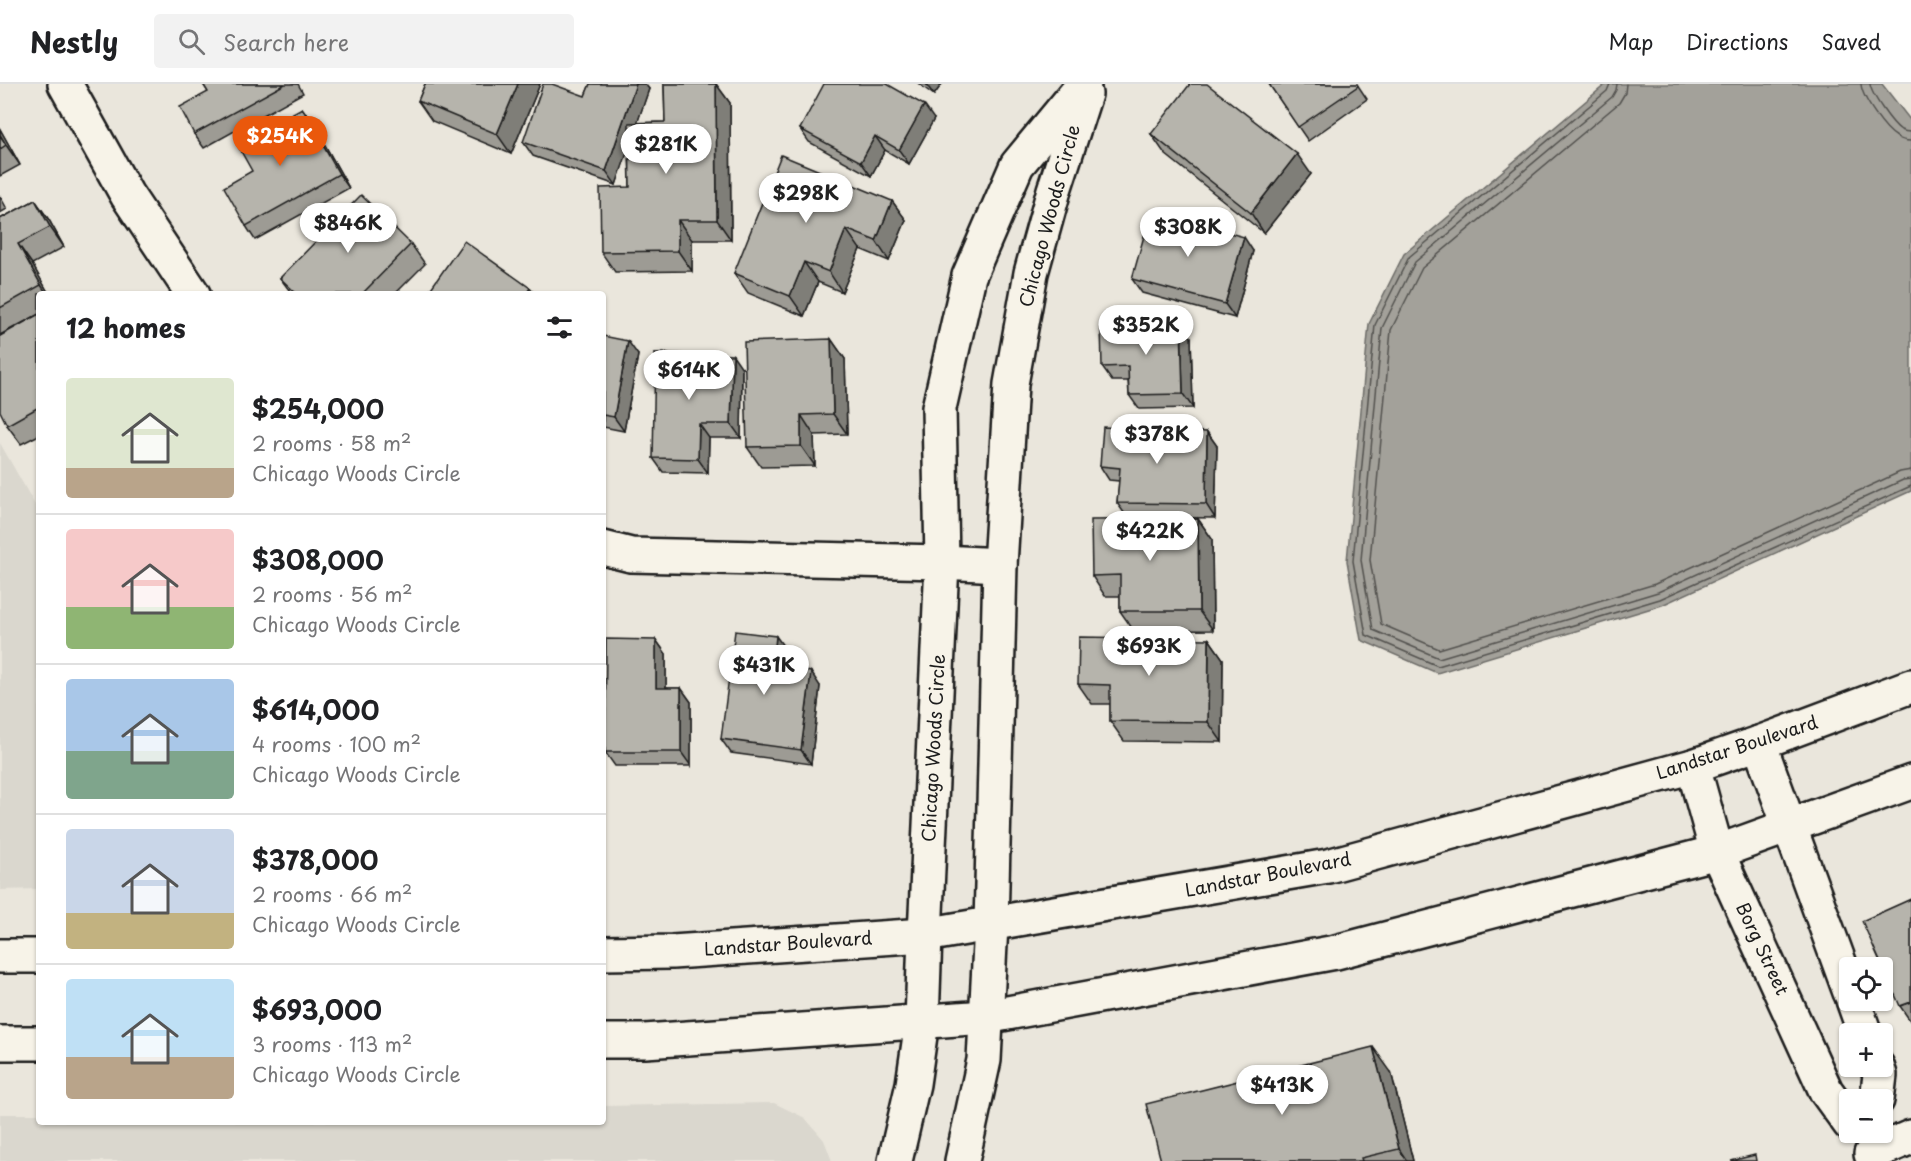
<!DOCTYPE html>
<html lang="en">
<head>
<meta charset="utf-8">
<style>
  :root { --surface:#fff; --page:#f2f2f2; --text:#202124; --muted:#757577; --line:#e0e0e0; --accent:#ea580c }
  body { margin:0; font-family:"Playpen Sans",sans-serif; background:var(--page); color:var(--text); height:100vh; display:flex; flex-direction:column; font-size:22px; white-space:nowrap }
  * { box-sizing:border-box; margin:0 }
  p { font-size:20px; color:var(--muted) }
  .icon { flex:none; width:33px; height:33px; fill:none; stroke:currentColor; stroke-width:2; stroke-linecap:round; stroke-linejoin:round }
  .map { position:relative; flex:1; overflow:hidden }
  .panel { position:absolute; left:36px; top:207px; width:570px; height:834px; display:flex; flex-direction:column; background:var(--surface); border-radius:6px; box-shadow:0 2px 4px #0004 }
  .panel>* { flex:none }
  .tools { position:absolute; left:1839px; top:873px; display:grid; gap:12px }
  .tools a { display:grid; place-items:center; width:54px; height:54px; border-radius:6px; background:var(--surface); box-shadow:0 2px 4px #0004; font-size:30px }
  .price { position:absolute; translate:-50% -51px; padding:0 14px; border-radius:21px; background:#fff; color:#222; font-size:20px; line-height:39px; filter:drop-shadow(0 2px 3px #0008) }
  .price::after { content:''; position:absolute; left:50%; top:36px; width:18px; height:14px; margin-left:-9px; background:inherit; clip-path:polygon(0 0,100% 0,50% 100%) }
  .price.current { background:var(--accent); color:#fff }
  ul { padding:0; list-style:none }
  li { display:flex; align-items:center; gap:18px; height:150px; padding:0 30px }
  li+li { border-top:2px solid var(--line) }
  li span { display:grid; place-items:center; flex:none; width:168px; height:120px; border-radius:6px; color:#555 }
  li>.icon { margin-inline-start:auto }
  span .icon { width:72px; height:72px; fill:#fffc; stroke-width:1 }
  li b { font-size:26px }
  h2 { display:flex; justify-content:space-between; align-items:center; height:72px; padding:0 30px; font-size:26px }
  header { display:flex; align-items:center; gap:36px; box-sizing:border-box; height:84px; padding:0 30px; background:var(--surface); border-bottom:2px solid var(--line) }
  header strong { font-size:28px }
  nav { display:flex; gap:33px; margin-inline-start:auto; font-size:21px }
  .search { width:420px; height:54px; background:var(--page); display:flex; align-items:center; gap:15px; box-sizing:border-box; padding:0 21px; border-radius:6px; color:var(--muted); font-size:22px }
  .map>svg:first-child { display:block }
</style>
</head>
<body>
<header>
<strong>Nestly</strong>
<div class="search"><svg class="icon" aria-label="search" viewBox="0 0 24 24"><circle cx="10" cy="10" r="6"/><path d="M15 15l6 6"/></svg>Search here</div>
<nav><a>Map</a><a>Directions</a><a>Saved</a></nav>
</header>
<div class="map">
<svg width="1911" height="1077" viewBox="0 0 1911 1077">
  <rect width="100%" height="100%" fill="#eae6dc"/>
  <filter id="ink" filterUnits="userSpaceOnUse"><feTurbulence type="fractalNoise" baseFrequency=".0167" numOctaves="2"/><feDisplacementMap in="SourceGraphic" scale="12" xChannelSelector="R" yChannelSelector="G"/><feConvolveMatrix kernelMatrix="1 2 1 2 8 2 1 2 1" color-interpolation-filters="sRGB"/></filter>
  <g filter="url(#ink)">
    <g fill="#dad7ce">
      <polygon points="0,359 39,428 39,805 0,806"/>
      <polygon points="774,1019 805,1034 824,1056 832,1077 0,1077 0,1030 39,1030 39,1038 603,1038 603,1022"/>
    </g>
    <polygon fill="#a3a19a" stroke="#6d6c68" stroke-width="1.5" points="1606,0 1882,0 1911,37 1911,407 1662,521 1437,589 1361,556 1347,477 1369,240 1404,170"/>
    <g fill="none" stroke-linecap="round" stroke-linejoin="round">
      <g stroke="#52514e" stroke-width="1.5">
        <polyline points="1610,0 1607,7 1409,173 1375,241 1353,477 1366,551 1438,582 1660,515 1911,402"/>
        <polyline points="1617,0 1616,6 1612,13 1415,178 1382,244 1361,476 1373,546 1439,574 1658,508 1903,396 1911,395"/>
        <polyline points="1626,0 1625,9 1619,19 1422,184 1391,246 1370,476 1381,540 1439,565 1655,500 1900,388 1911,386"/>
        <path d="M1861 0C1862 14 1885 46 1897 53 1901 56 1906 57 1911 57"/>
        <path d="M1870 0C1871 10 1892 40 1901 46 1905 48 1907 48 1911 48"/>
      </g>
      <defs>
        <g id="street">
          <polyline points="65,0 127,111 193,210"/>
          <polyline points="603,464 631,471 942,478 1000,481"/>
          <polyline points="1759,659 1850,908"/>
          <polyline points="1693,682 1717,768 1826,1007 1850,1040"/>
          <polyline points="991,841 1000,481 1011,300 1031,189 1054,106 1085,10"/>
          <polyline points="925,851 942,478 939,324 969,192 1017,81 1084,0"/>
          <polyline points="1853,916 1865,950"/>
          <polyline points="1877,982 1880,991 1877,1016"/>
          <polyline points="1871,1070 1911,1053"/>
        </g>
        <g id="secondary">
          <polyline points="603,869 672,868 925,851 1328,782 1693,682 1759,659 1911,602"/>
          <polyline points="0,872 39,872"/>
          <polyline points="603,957 645,957 986,933 1336,868 1717,768 1911,698"/>
          <polyline points="0,959 39,959"/>
          <polyline points="895,1077 913,1000 922,938 925,851"/>
          <polyline points="962,1077 984,976 991,841"/>
        </g>
      </defs>
      <use href="#street" stroke="#1c1c1c" stroke-width="38"/>
      <use href="#secondary" stroke="#1c1c1c" stroke-width="38"/>
      <use href="#street" stroke="#f7f3e8" stroke-width="33"/>
      <use href="#secondary" stroke="#f7f3e8" stroke-width="33"/>
    </g>
    <g fill="#9d9b94" stroke="#1c1c1c" stroke-width="1.5">
      <polygon points="203,0 298,0 303,9 204,64 194,50 208,8"/>
      <polygon points="425,0 540,0 511,70 432,37 418,17"/>
      <polygon points="590,0 645,0 649,5 637,39 665,38 664,0 716,0 730,19 731,156 692,156 692,187 615,188 601,168 630,103 629,61 616,101 533,72 523,58 585,12"/>
      <polygon points="919,0 942,0 934,11"/>
      <polygon points="1269,0 1357,0 1367,15 1308,57"/>
      <polygon points="302,24 312,38 349,104 255,156 246,142 252,87"/>
      <polygon points="934,35 909,80 885,66 871,92 809,58 800,45"/>
      <polygon points="0,45 20,81 0,92"/>
      <polygon points="1151,50 1311,90 1264,149 1165,70"/>
      <polygon points="0,112 7,125 0,129"/>
      <polygon points="35,116 49,136 64,163 32,180 49,210 39,210 39,230 0,251 0,135"/>
      <polygon points="892,117 906,136 889,177 860,165 842,208 818,198 804,232 748,209 734,189"/>
      <polygon points="411,160 425,180 395,210 292,210 280,194"/>
      <polygon points="1253,167 1235,234 1142,209 1132,195"/>
      <polygon points="39,230 39,351 21,360 7,341"/>
      <polygon points="1181,239 1191,253 1193,324 1139,325 1129,311 1128,297 1112,297 1102,283"/>
      <polygon points="603,252 638,271 624,347 603,343"/>
      <polygon points="831,255 845,275 847,350 814,351 815,382 761,383 747,363"/>
      <polygon points="742,284 741,354 709,354 708,389 663,388 653,374"/>
      <polygon points="1207,348 1217,362 1215,434 1127,433 1117,419 1119,397 1109,396 1100,382"/>
      <polygon points="1198,435 1212,455 1213,546 1134,547 1120,527 1120,512 1105,512 1092,492"/>
      <polygon points="1209,555 1223,575 1222,658 1124,657 1110,637 1110,620 1092,620 1078,600"/>
      <polygon points="656,556 666,570 666,604 681,604 691,618 691,682 615,682 605,668"/>
      <polygon points="786,566 784,584 820,602 811,680 731,669 721,655"/>
      <polygon points="1911,815 1911,938 1900,922"/>
      <polygon points="1391,988 1413,1077 1161,1077"/>
    </g>
    <g fill="#7f7e78" stroke="#1c1c1c" stroke-width="1.5">
      <polygon points="518,0 540,0 511,70 497,50"/>
      <polygon points="636,0 645,0 649,5 616,101 606,87"/>
      <polygon points="716,0 730,19 731,156 717,136"/>
      <polygon points="926,0 942,0 934,11"/>
      <polygon points="924,21 934,35 909,80 899,66"/>
      <polygon points="302,24 312,38 349,104 339,90"/>
      <polygon points="0,45 20,81 6,61 0,51"/>
      <polygon points="875,52 885,66 871,92 861,78"/>
      <polygon points="1297,70 1311,90 1264,149 1251,129"/>
      <polygon points="35,116 49,136 64,163 50,143"/>
      <polygon points="892,117 906,136 889,177 876,157"/>
      <polygon points="678,136 692,156 692,187 678,167"/>
      <polygon points="846,145 860,165 842,208 829,188"/>
      <polygon points="1244,153 1253,167 1235,234 1225,220"/>
      <polygon points="18,160 32,180 49,210 47,210 41,201"/>
      <polygon points="804,178 818,198 804,232 790,212"/>
      <polygon points="530,204 534,210 526,210"/>
      <polygon points="1181,239 1191,253 1193,324 1183,310"/>
      <polygon points="831,255 845,275 847,350 833,330"/>
      <polygon points="628,257 638,271 624,347 614,333"/>
      <polygon points="733,271 742,284 741,354 731,340"/>
      <polygon points="801,331 814,351 815,382 801,362"/>
      <polygon points="699,340 709,354 708,389 698,375"/>
      <polygon points="1207,348 1217,362 1215,434 1206,420"/>
      <polygon points="1198,435 1212,455 1213,546 1199,527"/>
      <polygon points="776,552 786,566 782,596 773,582"/>
      <polygon points="1209,555 1223,575 1222,658 1208,638"/>
      <polygon points="656,556 666,570 666,618 656,604"/>
      <polygon points="811,588 820,602 811,680 801,666"/>
      <polygon points="681,604 691,618 691,682 681,668"/>
      <polygon points="1373,963 1391,988 1413,1077 1407,1077 1399,1065"/>
    </g>
    <g fill="#b6b4ac" stroke="#1c1c1c" stroke-width="1.5">
      <polygon points="203,0 285,0 194,50 180,23 208,8"/>
      <polygon points="425,0 518,0 497,50 418,17"/>
      <polygon points="543,0 552,0 585,12 590,0 636,0 606,87 523,58"/>
      <polygon points="664,0 716,0 717,136 678,136 678,167 601,168 600,104 630,103 629,39 665,38"/>
      <polygon points="824,0 887,0 924,21 899,66 875,52 861,78 800,45"/>
      <polygon points="1190,0 1207,0 1297,70 1251,129 1151,50"/>
      <polygon points="1269,0 1357,0 1358,2 1298,43"/>
      <polygon points="302,24 339,90 246,142 224,103 252,87 237,60"/>
      <polygon points="0,51 6,61 0,65"/>
      <polygon points="781,71 892,117 876,157 846,145 829,188 804,178 790,212 734,189"/>
      <polygon points="361,111 411,160 362,210 297,210 280,194"/>
      <polygon points="35,116 50,143 18,160 41,201 0,224 0,135"/>
      <polygon points="1151,127 1244,153 1225,220 1132,195"/>
      <polygon points="464,157 530,204 526,210 427,210"/>
      <polygon points="39,230 39,323 7,341 0,327 0,252"/>
      <polygon points="1181,239 1183,310 1129,311 1128,282 1102,283 1101,241"/>
      <polygon points="603,252 628,257 614,333 603,331"/>
      <polygon points="831,255 833,330 801,331 801,362 747,363 744,258"/>
      <polygon points="655,269 733,271 731,340 699,340 698,375 653,374"/>
      <polygon points="1103,343 1207,348 1206,420 1117,419 1120,384 1100,382"/>
      <polygon points="1198,435 1199,527 1120,527 1120,491 1092,492 1091,436"/>
      <polygon points="735,547 776,552 773,582 811,588 801,666 721,655"/>
      <polygon points="1079,553 1209,555 1208,638 1110,637 1110,601 1078,600"/>
      <polygon points="606,555 656,556 656,604 681,604 681,668 605,668"/>
      <polygon points="1911,815 1911,918 1900,922 1862,837"/>
      <polygon points="1373,963 1399,1065 1361,1074 1362,1077 1161,1077 1146,1020"/>
      <polygon points="1755,1071 1756,1077 1731,1077"/>
    </g>
  </g>
  <g text-anchor="middle" stroke-width="4.5" stroke-linejoin="round" paint-order="stroke">
    <g font-size="18" fill="#1c1c1c" stroke="#f7f3e8">
      <text transform="translate(1050 132) rotate(-75)" y="6">Chicago Woods Circle</text>
      <text transform="translate(934 664) rotate(-87)" y="6">Chicago Woods Circle</text>
      <text transform="translate(1737 664) rotate(-18)" y="6">Landstar Boulevard</text>
      <text transform="translate(1268 791) rotate(-11)" y="6">Landstar Boulevard</text>
      <text transform="translate(788 860) rotate(-4)" y="6">Landstar Boulevard</text>
      <text transform="translate(1762 865) rotate(65)" y="6">Borg Street</text>
    </g>
  </g>
</svg>
<div class="tools">
<a><svg class="icon" aria-label="locate" viewBox="0 0 24 24"><circle cx="12" cy="12" r="6"/><path d="M12 2v4M12 18v4M2 12h4M18 12h4"/></svg></a>
<a>+</a>
<a>−</a>
</div>
<b class="price current" style="left:280px;top:83px">$254K</b>
<b class="price" style="left:666px;top:91px">$281K</b>
<b class="price" style="left:806px;top:140px">$298K</b>
<b class="price" style="left:348px;top:170px">$846K</b>
<b class="price" style="left:1188px;top:174px">$308K</b>
<b class="price" style="left:1146px;top:272px">$352K</b>
<b class="price" style="left:689px;top:317px">$614K</b>
<b class="price" style="left:1157px;top:381px">$378K</b>
<b class="price" style="left:1150px;top:478px">$422K</b>
<b class="price" style="left:1149px;top:593px">$693K</b>
<b class="price" style="left:764px;top:612px">$431K</b>
<b class="price" style="left:1282px;top:1032px">$413K</b>
<section class="panel">
<h2>12 homes<svg class="icon" aria-label="filters" viewBox="0 0 24 24"><path d="M4 7h16M4 17h16"/><circle cx="9" cy="7" r="2"/><circle cx="15" cy="17" r="2"/></svg></h2>
<ul>
<li><span style="background:linear-gradient(#dfe7d0 75%,#b9a48a 0)"><svg class="icon" aria-label="home" viewBox="0 0 24 24"><path d="M3 11l9-7 9 7M6 9v11h12V9"/></svg></span><div><b>$254,000</b><p>2 rooms · 58 m²</p><p>Chicago Woods Circle</p></div></li>
<li><span style="background:linear-gradient(#f6c9c9 65%,#8fb573 0)"><svg class="icon" aria-label="home" viewBox="0 0 24 24"><path d="M3 11l9-7 9 7M6 9v11h12V9"/></svg></span><div><b>$308,000</b><p>2 rooms · 56 m²</p><p>Chicago Woods Circle</p></div></li>
<li><span style="background:linear-gradient(#a9c7e8 60%,#7fa58c 0)"><svg class="icon" aria-label="home" viewBox="0 0 24 24"><path d="M3 11l9-7 9 7M6 9v11h12V9"/></svg></span><div><b>$614,000</b><p>4 rooms · 100 m²</p><p>Chicago Woods Circle</p></div></li>
<li><span style="background:linear-gradient(#c9d6e8 70%,#c2b280 0)"><svg class="icon" aria-label="home" viewBox="0 0 24 24"><path d="M3 11l9-7 9 7M6 9v11h12V9"/></svg></span><div><b>$378,000</b><p>2 rooms · 66 m²</p><p>Chicago Woods Circle</p></div></li>
<li><span style="background:linear-gradient(#bfe0f5 65%,#b9a48a 0)"><svg class="icon" aria-label="home" viewBox="0 0 24 24"><path d="M3 11l9-7 9 7M6 9v11h12V9"/></svg></span><div><b>$693,000</b><p>3 rooms · 113 m²</p><p>Chicago Woods Circle</p></div></li>
</ul>
</section>
</div>
</body>
</html>
